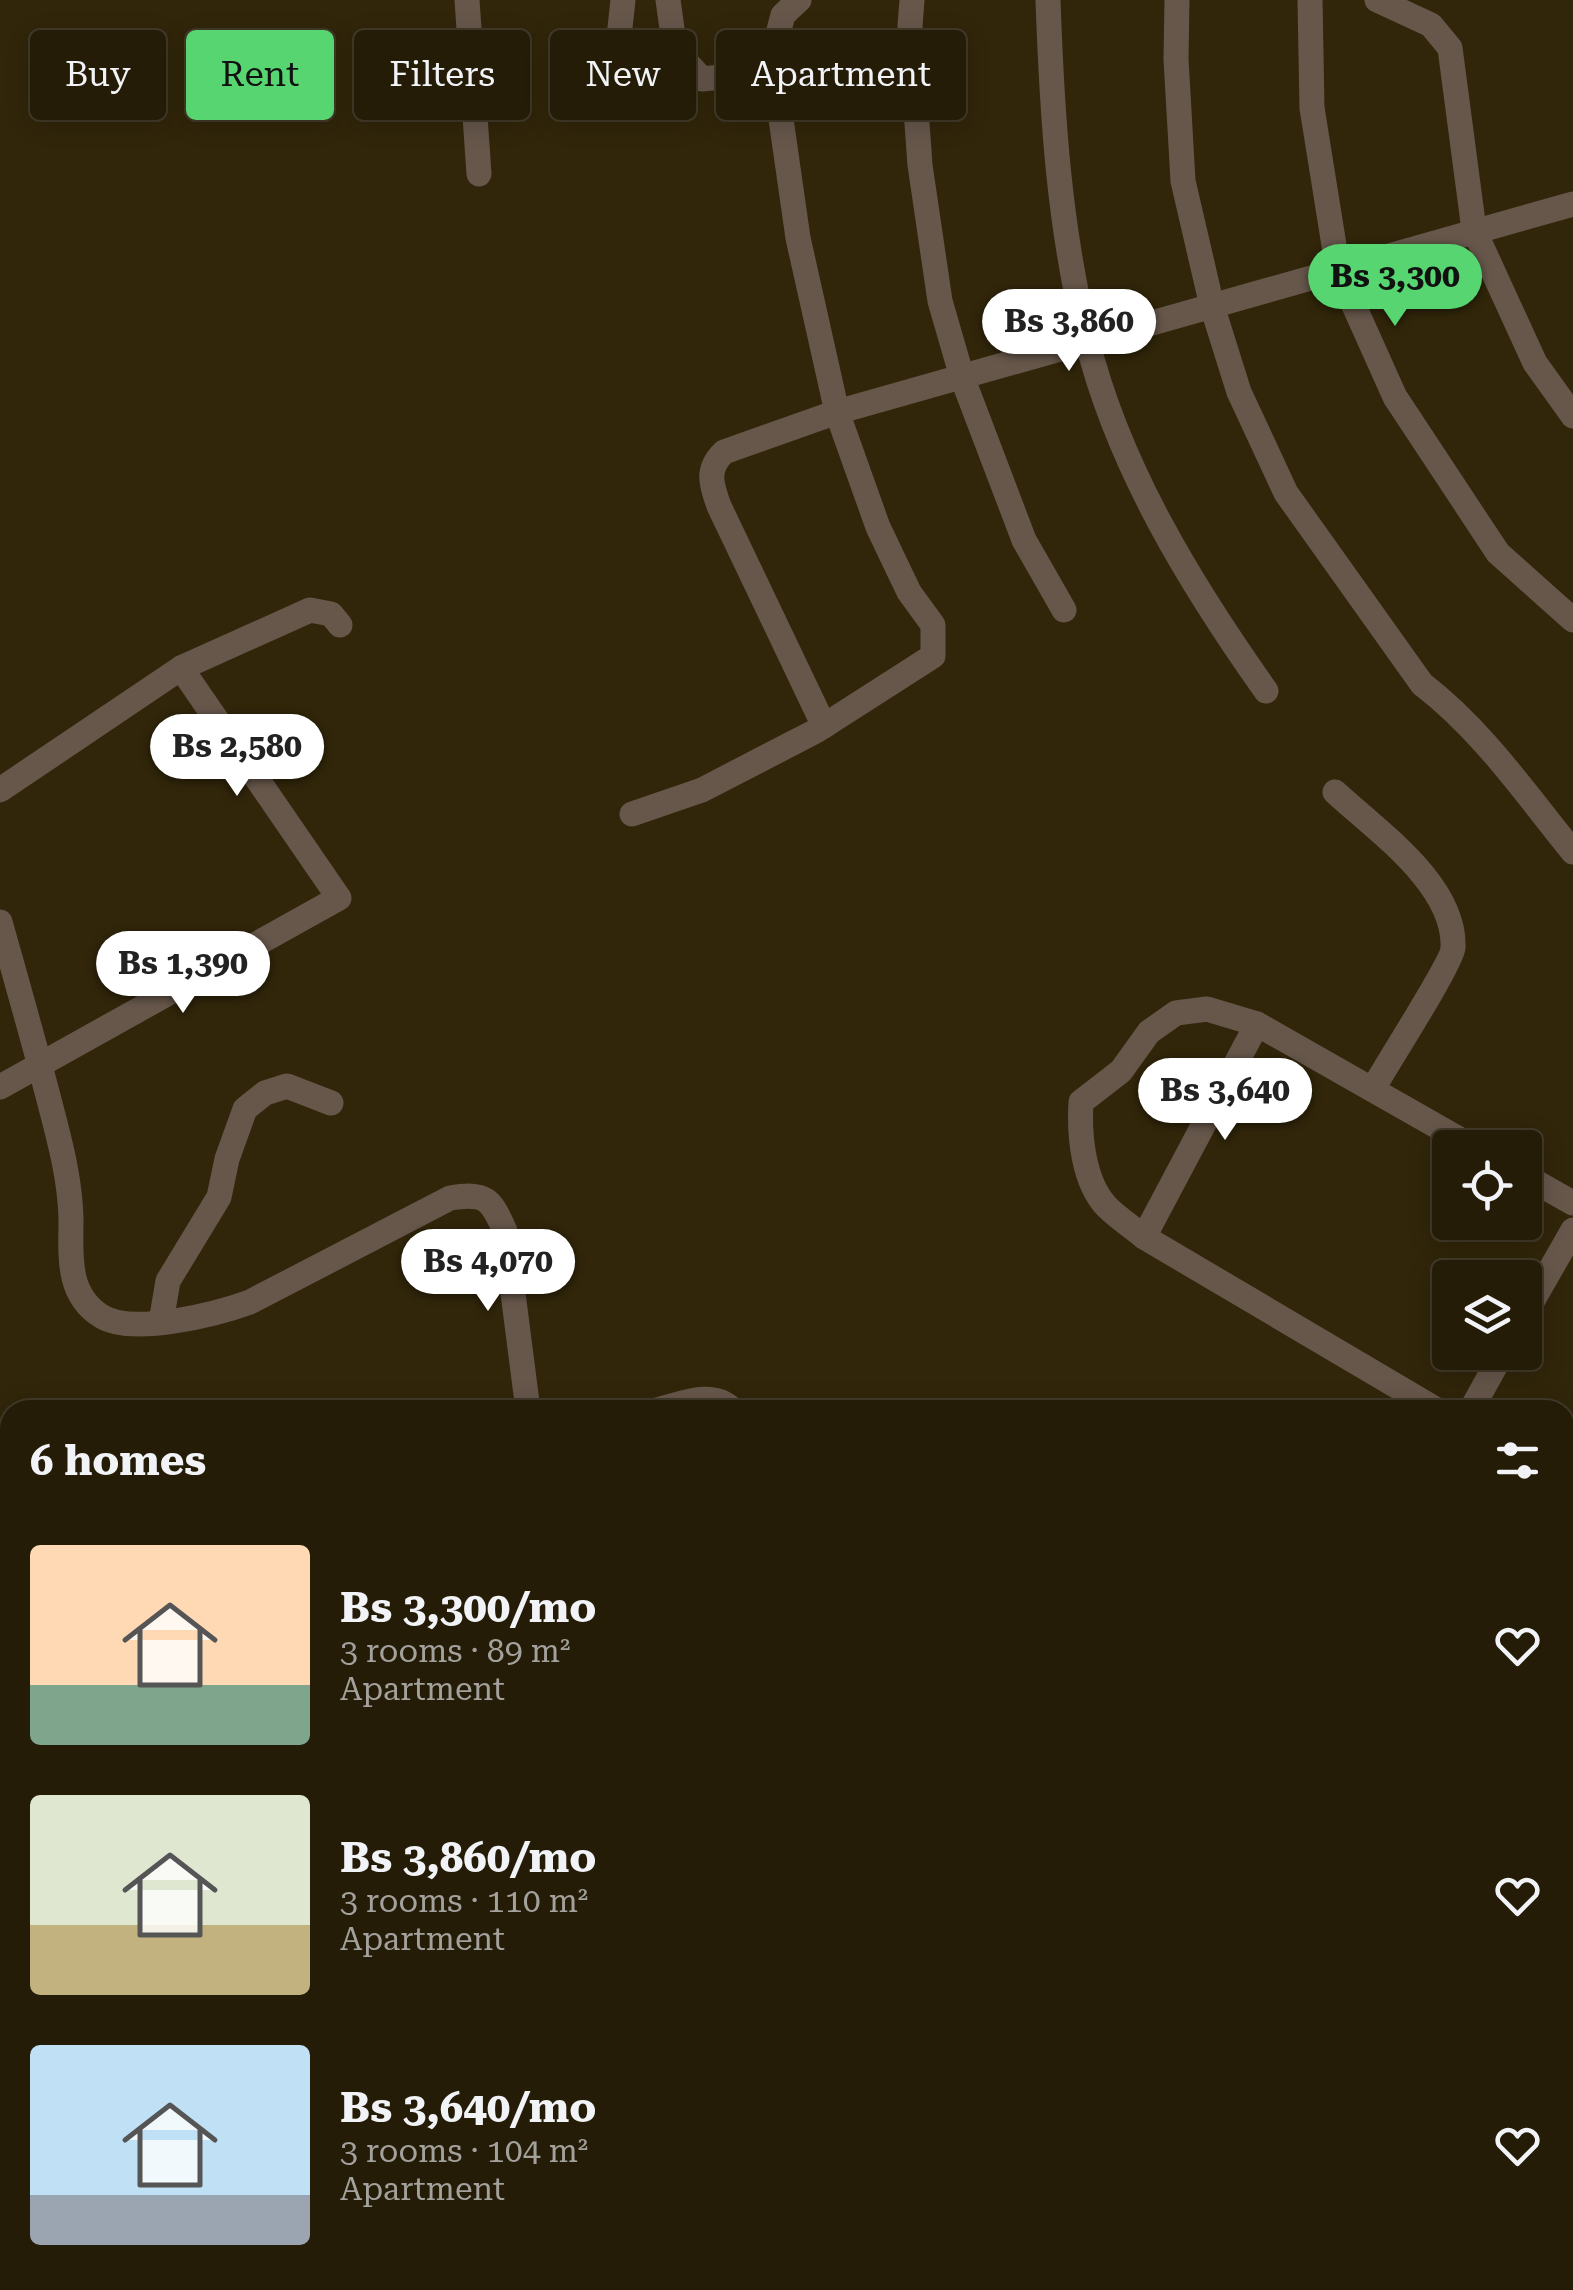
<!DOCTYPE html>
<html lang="en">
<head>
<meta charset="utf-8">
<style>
  :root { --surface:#251c08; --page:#312916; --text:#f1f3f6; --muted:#a3a19c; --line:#423a29; --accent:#57d570 }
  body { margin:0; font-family:"Roboto Serif",serif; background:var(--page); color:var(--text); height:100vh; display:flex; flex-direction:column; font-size:38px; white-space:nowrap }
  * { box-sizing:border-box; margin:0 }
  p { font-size:32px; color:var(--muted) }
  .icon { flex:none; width:55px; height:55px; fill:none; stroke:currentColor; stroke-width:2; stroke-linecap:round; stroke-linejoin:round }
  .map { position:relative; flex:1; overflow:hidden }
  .drawer { position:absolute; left:0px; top:1400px; width:1575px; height:890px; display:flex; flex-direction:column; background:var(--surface); border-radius:30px 30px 0 0; box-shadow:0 5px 25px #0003,0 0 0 2px var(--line) }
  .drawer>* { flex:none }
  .banner { position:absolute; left:30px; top:30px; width:1000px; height:90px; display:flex; gap:20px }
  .buttons { position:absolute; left:1432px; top:1130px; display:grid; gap:20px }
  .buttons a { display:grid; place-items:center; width:110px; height:110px; border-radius:10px; background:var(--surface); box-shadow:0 5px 25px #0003,0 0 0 2px var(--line); font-size:50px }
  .price { position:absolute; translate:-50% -85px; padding:0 22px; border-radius:35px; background:#fff; color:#222; font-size:32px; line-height:65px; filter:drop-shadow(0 2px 5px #0008) }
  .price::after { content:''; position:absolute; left:50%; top:60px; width:30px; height:22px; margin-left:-15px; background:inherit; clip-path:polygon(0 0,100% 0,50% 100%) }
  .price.current { background:var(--accent); color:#111 }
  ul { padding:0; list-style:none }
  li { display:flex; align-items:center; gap:30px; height:250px; padding:0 30px }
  li span { display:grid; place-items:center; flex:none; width:280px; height:200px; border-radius:10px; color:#555 }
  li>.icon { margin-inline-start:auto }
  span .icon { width:120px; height:120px; fill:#fffc; stroke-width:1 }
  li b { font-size:42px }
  h2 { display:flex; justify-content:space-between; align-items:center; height:120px; padding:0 30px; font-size:42px }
  .chip { padding:0 35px; border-radius:10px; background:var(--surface); box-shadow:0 5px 25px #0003,0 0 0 2px var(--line); font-size:35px; line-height:90px }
  .chip.current { background:var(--accent); color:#111 }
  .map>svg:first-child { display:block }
</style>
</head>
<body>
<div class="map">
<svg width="1573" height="2290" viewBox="0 0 1573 2290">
  <rect width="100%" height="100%" fill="#31260a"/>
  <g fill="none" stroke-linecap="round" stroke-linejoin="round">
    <g stroke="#67574b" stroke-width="25">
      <polyline points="467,0 479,174"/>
      <polyline points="668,0 675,50 702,79 741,75 772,56"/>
      <polyline points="912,0 910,26 920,165 940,301 962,377 1024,540 1064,610"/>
      <path d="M1048 0C1052 115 1059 228 1087 340 1119 468 1191 585 1266 691"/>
      <path d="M1177 0 1176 59 1183 181 1212 306 1239 392 1286 493 1422 684C1483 731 1525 793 1573 852"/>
      <polyline points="1310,0 1312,108 1338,270 1395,397 1498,553 1573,620"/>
      <polyline points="1377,0 1431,25 1450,48 1474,230 1535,363 1573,416"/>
      <polyline points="614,83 623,0"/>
      <path d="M824 726 719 506C711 484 706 469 724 452L837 412 1573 204"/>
      <polyline points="0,790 181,668 310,610 331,614 340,625"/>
      <path d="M1335 792C1377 831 1456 885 1453 948 1452 963 1385 1067 1373 1089"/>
      <polyline points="632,814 702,790 816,731 933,656 933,625 909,592 878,527 837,412 798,238 772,56 783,15 799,0"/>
      <path d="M0 922C16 979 32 1035 47 1092 58 1135 70 1175 71 1219 71 1254 66 1294 101 1316 132 1336 217 1314 250 1302L450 1198C486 1192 491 1199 505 1231L528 1410"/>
      <polyline points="0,1087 339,898 181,668"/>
      <polyline points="1525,1176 1573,1203"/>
      <polyline points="1144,1237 1257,1024"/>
      <polyline points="1525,1314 1573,1230"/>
      <polyline points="161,1322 168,1281 219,1197 227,1159 245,1109 265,1093 287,1086 331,1103"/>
      <path d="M657 1410C682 1404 712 1389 733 1410"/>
      <path d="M1437 1410 1144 1237C1132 1227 1118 1218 1107 1207 1083 1182 1079 1135 1081 1102L1121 1071 1149 1032 1176 1013 1207 1009 1257 1024 1475 1148"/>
      <polyline points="1471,1410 1503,1352"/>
      <polyline points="1565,1589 1573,1594"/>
      <polyline points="0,1598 10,1590"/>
      <polyline points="0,1620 10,1620"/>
      <polyline points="1565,1702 1573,1701"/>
      <polyline points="0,1731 10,1728"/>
      <polyline points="0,1982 10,1971"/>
      <polyline points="1565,2006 1573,2008"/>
      <polyline points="0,2115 10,2120"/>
      <polyline points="0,2263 10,2255"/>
      <polyline points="291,2280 309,2290"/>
      <polyline points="630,2280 631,2290"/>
      <polyline points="1161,2280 1162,2290"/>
      <polyline points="1310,2280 1311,2290"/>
      <polyline points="1510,2280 1511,2290"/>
      <polyline points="211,2290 217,2280"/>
      <polyline points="438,2290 443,2280"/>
      <polyline points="785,2290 874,2280"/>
    </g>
  </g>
</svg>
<div class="buttons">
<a><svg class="icon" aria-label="locate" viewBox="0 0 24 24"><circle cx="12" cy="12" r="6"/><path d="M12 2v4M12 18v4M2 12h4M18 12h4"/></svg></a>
<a><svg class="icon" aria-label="layers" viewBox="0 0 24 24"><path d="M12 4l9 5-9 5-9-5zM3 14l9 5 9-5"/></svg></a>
</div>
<b class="price current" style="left:1395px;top:329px">Bs 3,300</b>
<b class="price" style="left:1069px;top:374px">Bs 3,860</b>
<b class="price" style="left:237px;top:799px">Bs 2,580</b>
<b class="price" style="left:183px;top:1016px">Bs 1,390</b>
<b class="price" style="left:1225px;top:1143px">Bs 3,640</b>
<b class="price" style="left:488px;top:1314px">Bs 4,070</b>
<div class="banner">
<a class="chip">Buy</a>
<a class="chip current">Rent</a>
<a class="chip">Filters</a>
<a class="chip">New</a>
<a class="chip">Apartment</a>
</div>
<section class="drawer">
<h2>6 homes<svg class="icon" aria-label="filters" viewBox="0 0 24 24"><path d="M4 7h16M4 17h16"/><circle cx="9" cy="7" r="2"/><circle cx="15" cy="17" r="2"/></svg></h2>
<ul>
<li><span style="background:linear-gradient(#ffd9b3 70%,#7fa58c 0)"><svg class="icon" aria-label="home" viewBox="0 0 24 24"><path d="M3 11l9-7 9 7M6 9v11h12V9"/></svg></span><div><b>Bs 3,300/mo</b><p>3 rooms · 89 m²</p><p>Apartment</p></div><svg class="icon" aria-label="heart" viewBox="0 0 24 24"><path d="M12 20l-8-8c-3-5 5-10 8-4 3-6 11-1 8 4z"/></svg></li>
<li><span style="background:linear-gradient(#dfe7d0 65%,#c2b280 0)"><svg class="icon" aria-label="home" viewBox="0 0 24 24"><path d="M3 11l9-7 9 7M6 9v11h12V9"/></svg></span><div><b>Bs 3,860/mo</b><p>3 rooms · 110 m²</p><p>Apartment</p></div><svg class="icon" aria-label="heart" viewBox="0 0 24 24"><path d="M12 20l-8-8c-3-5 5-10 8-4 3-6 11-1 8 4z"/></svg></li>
<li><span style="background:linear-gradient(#bfe0f5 75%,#9aa5b1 0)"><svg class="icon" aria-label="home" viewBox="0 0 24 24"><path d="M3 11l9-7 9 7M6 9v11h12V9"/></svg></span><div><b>Bs 3,640/mo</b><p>3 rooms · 104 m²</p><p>Apartment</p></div><svg class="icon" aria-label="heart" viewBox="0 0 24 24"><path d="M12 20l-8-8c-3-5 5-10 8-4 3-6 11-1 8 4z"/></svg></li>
</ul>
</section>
</div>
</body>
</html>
